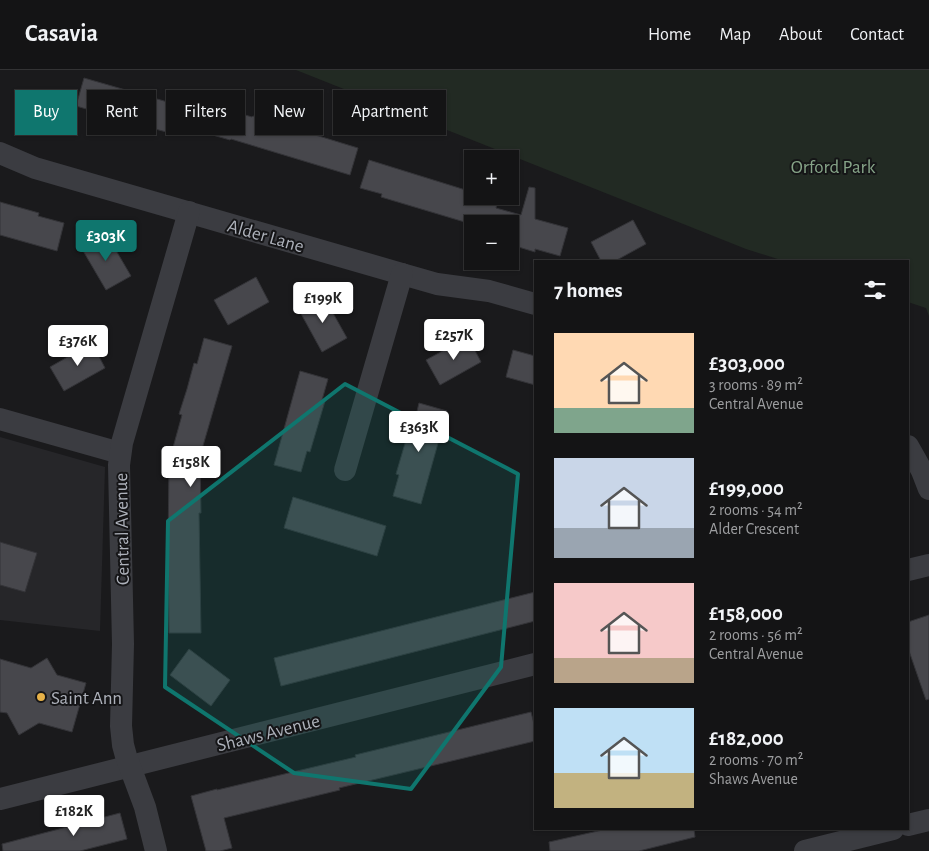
<!DOCTYPE html>
<html lang="en">
<head>
<meta charset="utf-8">
<style>
  :root { --surface:#141415; --page:#212122; --text:#f1f3f6; --muted:#9d9ea0; --line:#333334; --accent:#0f766e }
  body { margin:0; font-family:"Alegreya Sans",sans-serif; background:var(--page); color:var(--text); height:100vh; display:flex; flex-direction:column; font-size:19px; white-space:nowrap }
  * { box-sizing:border-box; margin:0 }
  p { font-size:16px; color:var(--muted) }
  .icon { flex:none; width:28px; height:28px; fill:none; stroke:currentColor; stroke-width:2; stroke-linecap:round; stroke-linejoin:round }
  .map { position:relative; flex:1; overflow:hidden }
  .side { position:absolute; left:534px; top:190px; width:375px; height:570px; display:flex; flex-direction:column; background:var(--surface); border-radius:0px; box-shadow:0 1px 4px #0004,0 0 0 1px var(--line) }
  .side>* { flex:none }
  .banner { position:absolute; left:15px; top:20px; width:444px; height:45px; display:flex; gap:10px }
  .fabs { position:absolute; left:464px; top:80px; display:grid; gap:10px }
  .fabs a { display:grid; place-items:center; width:55px; height:55px; border-radius:0px; background:var(--surface); box-shadow:0 1px 4px #0004,0 0 0 1px var(--line); font-size:25px }
  .price { position:absolute; translate:-50% -42px; padding:0 11px; border-radius:5px; background:#fff; color:#222; font-size:16px; line-height:32px; filter:drop-shadow(0 1px 2px #0008) }
  .price::after { content:''; position:absolute; left:50%; top:30px; width:15px; height:11px; margin-left:-8px; background:inherit; clip-path:polygon(0 0,100% 0,50% 100%) }
  .price.on { background:var(--accent); color:#fff }
  ul { padding:0; list-style:none }
  li { display:flex; align-items:center; gap:15px; height:125px; padding:0 20px }
  li span { display:grid; place-items:center; flex:none; width:140px; height:100px; border-radius:0px; color:#555 }
  li>.icon { margin-inline-start:auto }
  span .icon { width:60px; height:60px; fill:#fffc; stroke-width:1 }
  li b { font-size:21px }
  h2 { display:flex; justify-content:space-between; align-items:center; height:60px; padding:0 20px; font-size:21px }
  .tag { padding:0 18px; border-radius:0px; background:var(--surface); box-shadow:0 1px 4px #0004,0 0 0 1px var(--line); font-size:18px; line-height:45px }
  .tag.on { background:var(--accent); color:#fff }
  header { display:flex; align-items:center; gap:30px; box-sizing:border-box; height:70px; padding:0 25px; background:var(--surface); border-bottom:1px solid var(--line) }
  header strong { font-size:24px }
  nav { display:flex; gap:28px; margin-inline-start:auto; font-size:18px }
  .map>svg:first-child { display:block }
</style>
</head>
<body>
<header>
<strong>Casavia</strong>
<nav><a>Home</a><a>Map</a><a>About</a><a>Contact</a></nav>
</header>
<div class="map">
<svg width="929" height="781" viewBox="0 0 929 781">
  <rect width="100%" height="100%" fill="#1a1a1c"/>
  <polygon fill="#262629" points="0,367 105,397 100,561 0,550"/>
  <polygon fill="#222a23" points="296,0 929,0 929,246 926,238 908,232 908,191 784,191 746,179"/>
  <g fill="#47474c" stroke="#343438">
    <polygon points="84,8 178,35 170,63 148,57 147,60 122,52 96,45 97,42 76,36"/>
    <polygon points="193,30 252,47 253,46 358,78 350,105 231,69 230,70 185,57"/>
    <polygon points="369,90 472,122 472,126 499,126 496,138 521,145 529,117 535,118 535,149 568,158 560,186 535,179 535,182 512,175 513,173 510,172 510,154 472,154 472,161 466,159 468,153 381,127 382,124 360,118"/>
    <polygon points="0,132 39,143 38,146 64,153 57,181 0,165"/>
    <polygon points="633,150 646,174 615,191 601,191 591,172"/>
    <polygon points="107,165 131,206 106,220 82,179"/>
    <polygon points="256,207 269,232 228,255 214,230"/>
    <polygon points="324,227 347,268 322,282 299,240"/>
    <polygon points="468,267 481,292 440,315 426,290"/>
    <polygon points="204,268 232,276 200,386 201,443 199,443 201,563 169,563 168,478 169,392 182,345 179,344 187,319 194,293 197,294"/>
    <polygon points="92,273 105,298 64,321 50,297"/>
    <polygon points="513,280 535,286 535,315 506,307"/>
    <polygon points="300,301 328,309 322,330 325,331 310,382 307,381 301,402 274,395"/>
    <polygon points="419,333 447,341 421,434 393,426 399,405 396,404 411,353 414,354"/>
    <polygon points="293,427 386,456 377,486 284,458"/>
    <polygon points="0,472 37,483 25,522 0,515"/>
    <polygon points="535,522 535,551 281,616 274,588"/>
    <polygon points="929,545 929,629 926,630 908,578 908,552"/>
    <polygon points="189,579 230,610 211,636 170,605"/>
    <polygon points="47,588 57,605 86,613 72,662 39,653 19,665 7,643 0,642 0,589 31,598"/>
    <polygon points="531,642 535,658 535,671 339,718 340,720 224,748 232,778 220,781 206,781 191,726 217,719 217,720 356,687 355,685"/>
    <polygon points="120,743 127,769 80,781 3,781 2,774"/>
    <polygon points="607,759 694,759 695,767 639,781 550,781 549,772"/>
  </g>
  <g fill="none" stroke-linecap="round" stroke-linejoin="round">
    <g stroke="#3b3c41" stroke-width="22">
      <polyline points="0,83 35,98 402,204 437,214 489,221 535,234"/>
      <polyline points="0,349 120,383"/>
      <polyline points="908,376 922,401 929,419"/>
      <polyline points="345,400 402,204"/>
      <polyline points="908,500 929,495"/>
      <polyline points="0,729 535,594"/>
      <polyline points="908,755 929,750"/>
      <polyline points="156,781 145,737 126,686 123,675 121,656 123,574 119,395 122,373 189,142"/>
      <polyline points="805,781 893,759"/>
    </g>
  </g>
  <path fill="#0f766e" fill-opacity="0.2" stroke="#0f766e" stroke-width="4" stroke-linejoin="round" d="M345 314 518 404 501 597 411 719 294 703 165 617 168 451Z"/>
  <circle fill="#e6b148" stroke="#151517" stroke-width="2" cx="41" cy="627" r="5"/>
  <g text-anchor="middle" stroke-width="4" stroke-linejoin="round" paint-order="stroke">
    <g font-size="19" fill="#86a488" stroke="#151517">
      <text x="833" y="103">Orford Park</text>
    </g>
    <g font-size="19" fill="#adb1ba" stroke="#151517">
      <text transform="translate(266 165) rotate(16)" y="7">Alder Lane</text>
      <text transform="translate(121 459) rotate(-91)" y="7">Central Avenue</text>
      <text transform="translate(268 662) rotate(-14)" y="7">Shaws Avenue</text>
    </g>
    <g font-size="19" fill="#adb1ba" stroke="#151517" text-anchor="start">
      <text x="51" y="634">Saint Ann</text>
    </g>
  </g>
</svg>
<div class="fabs">
<a>+</a>
<a>−</a>
</div>
<b class="price on" style="left:106px;top:192px">£303K</b>
<b class="price" style="left:323px;top:254px">£199K</b>
<b class="price" style="left:454px;top:291px">£257K</b>
<b class="price" style="left:78px;top:297px">£376K</b>
<b class="price" style="left:419px;top:383px">£363K</b>
<b class="price" style="left:191px;top:418px">£158K</b>
<b class="price" style="left:74px;top:767px">£182K</b>
<div class="banner">
<a class="tag on">Buy</a>
<a class="tag">Rent</a>
<a class="tag">Filters</a>
<a class="tag">New</a>
<a class="tag">Apartment</a>
</div>
<section class="side">
<h2>7 homes<svg class="icon" aria-label="filters" viewBox="0 0 24 24"><path d="M4 7h16M4 17h16"/><circle cx="9" cy="7" r="2"/><circle cx="15" cy="17" r="2"/></svg></h2>
<ul>
<li><span style="background:linear-gradient(#ffd9b3 75%,#7fa58c 0)"><svg class="icon" aria-label="home" viewBox="0 0 24 24"><path d="M3 11l9-7 9 7M6 9v11h12V9"/></svg></span><div><b>£303,000</b><p>3 rooms · 89 m²</p><p>Central Avenue</p></div></li>
<li><span style="background:linear-gradient(#c9d6e8 70%,#9aa5b1 0)"><svg class="icon" aria-label="home" viewBox="0 0 24 24"><path d="M3 11l9-7 9 7M6 9v11h12V9"/></svg></span><div><b>£199,000</b><p>2 rooms · 54 m²</p><p>Alder Crescent</p></div></li>
<li><span style="background:linear-gradient(#f6c9c9 75%,#b9a48a 0)"><svg class="icon" aria-label="home" viewBox="0 0 24 24"><path d="M3 11l9-7 9 7M6 9v11h12V9"/></svg></span><div><b>£158,000</b><p>2 rooms · 56 m²</p><p>Central Avenue</p></div></li>
<li><span style="background:linear-gradient(#bfe0f5 65%,#c2b280 0)"><svg class="icon" aria-label="home" viewBox="0 0 24 24"><path d="M3 11l9-7 9 7M6 9v11h12V9"/></svg></span><div><b>£182,000</b><p>2 rooms · 70 m²</p><p>Shaws Avenue</p></div></li>
</ul>
</section>
</div>
</body>
</html>
